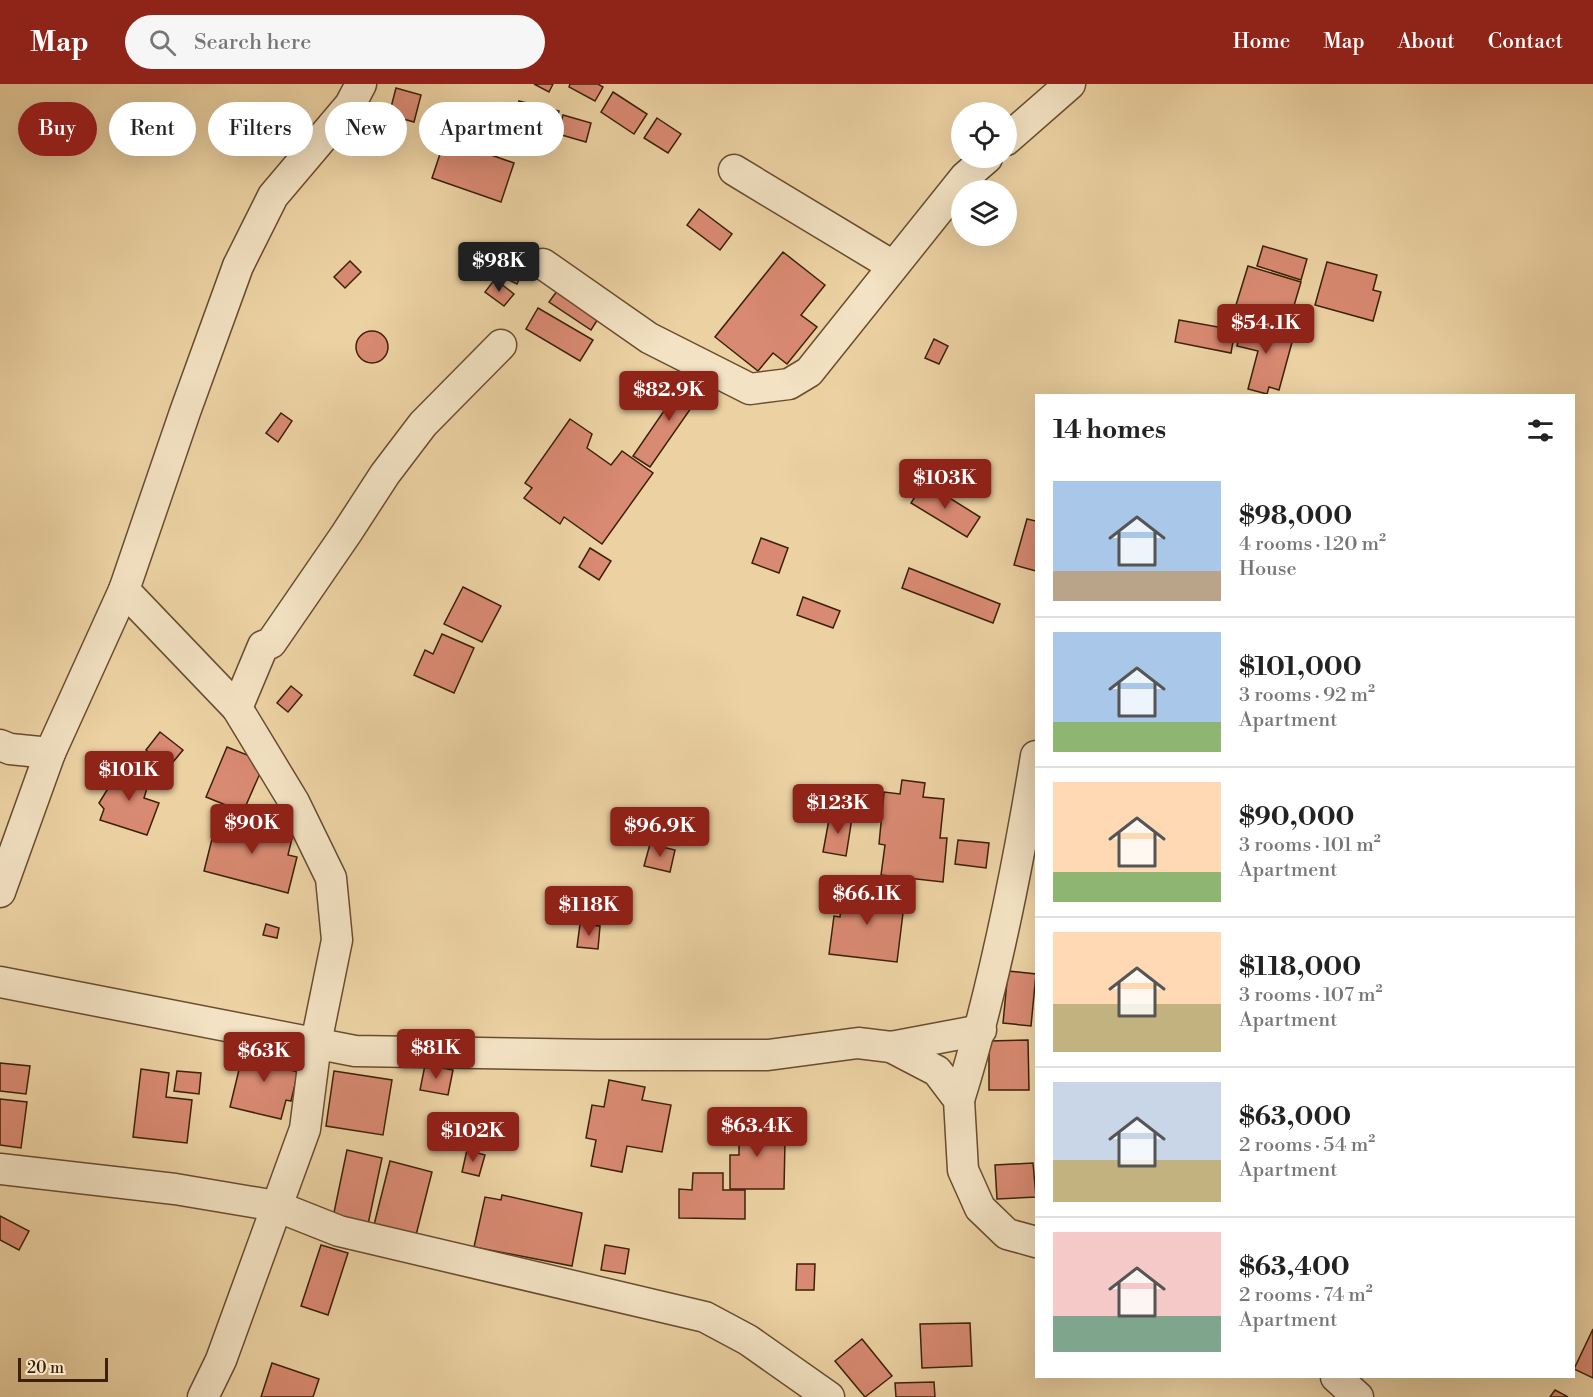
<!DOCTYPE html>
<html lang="en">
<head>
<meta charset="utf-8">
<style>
  :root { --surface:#fff; --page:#f6f6f6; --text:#222; --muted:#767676; --line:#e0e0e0; --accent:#8f2418 }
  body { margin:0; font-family:"Libre Bodoni",serif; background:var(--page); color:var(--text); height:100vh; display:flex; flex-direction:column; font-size:22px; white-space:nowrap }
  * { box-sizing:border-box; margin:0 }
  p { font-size:20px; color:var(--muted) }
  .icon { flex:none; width:33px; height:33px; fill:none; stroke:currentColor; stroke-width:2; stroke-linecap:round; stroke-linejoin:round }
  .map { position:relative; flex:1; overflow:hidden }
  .side { position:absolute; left:1035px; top:310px; width:540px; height:984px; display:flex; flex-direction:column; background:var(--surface); border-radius:0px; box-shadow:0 6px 24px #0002 }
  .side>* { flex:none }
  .top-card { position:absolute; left:18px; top:18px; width:570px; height:54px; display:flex; gap:12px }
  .fabs { position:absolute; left:951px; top:18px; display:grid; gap:12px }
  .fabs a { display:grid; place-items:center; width:66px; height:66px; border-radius:50%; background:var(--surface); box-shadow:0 6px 24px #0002; font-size:30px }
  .scale { position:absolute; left:18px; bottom:15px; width:90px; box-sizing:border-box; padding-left:6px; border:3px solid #3c2108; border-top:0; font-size:16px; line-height:21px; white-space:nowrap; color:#3c2108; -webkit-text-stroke:4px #f3e2c3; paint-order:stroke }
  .price { position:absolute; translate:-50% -51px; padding:0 14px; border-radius:6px; background:var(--accent); color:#fff; font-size:20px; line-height:39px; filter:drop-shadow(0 2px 3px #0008) }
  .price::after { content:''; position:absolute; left:50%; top:36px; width:18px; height:14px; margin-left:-9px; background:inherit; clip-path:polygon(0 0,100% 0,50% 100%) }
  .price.selected { background:#222; color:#fff }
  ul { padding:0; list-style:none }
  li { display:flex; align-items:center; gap:18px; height:150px; padding:0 18px }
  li+li { border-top:2px solid var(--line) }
  li span { display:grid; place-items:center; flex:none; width:168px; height:120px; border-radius:0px; color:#555 }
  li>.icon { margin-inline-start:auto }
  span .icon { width:72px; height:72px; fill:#fffc; stroke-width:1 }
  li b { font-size:26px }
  h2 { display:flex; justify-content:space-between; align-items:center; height:72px; padding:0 18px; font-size:26px }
  .pill { padding:0 21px; border-radius:27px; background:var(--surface); box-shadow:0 6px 24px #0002; font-size:21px; line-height:54px }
  .pill.selected { background:var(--accent); color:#fff }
  header { display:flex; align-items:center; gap:36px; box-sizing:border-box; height:84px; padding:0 30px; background:var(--accent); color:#fff }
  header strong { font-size:28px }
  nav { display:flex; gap:33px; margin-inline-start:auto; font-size:21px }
  .search { width:420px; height:54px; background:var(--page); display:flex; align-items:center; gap:15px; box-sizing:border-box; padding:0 21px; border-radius:33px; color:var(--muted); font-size:22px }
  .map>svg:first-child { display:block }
</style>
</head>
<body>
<header>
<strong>Map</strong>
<div class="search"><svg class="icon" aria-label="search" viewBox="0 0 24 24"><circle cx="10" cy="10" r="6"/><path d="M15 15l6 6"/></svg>Search here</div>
<nav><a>Home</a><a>Map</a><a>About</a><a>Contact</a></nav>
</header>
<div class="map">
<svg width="1593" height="1313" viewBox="0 0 1593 1313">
  <rect width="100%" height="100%" fill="#ecd2a3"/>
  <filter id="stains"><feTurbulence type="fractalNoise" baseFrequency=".00333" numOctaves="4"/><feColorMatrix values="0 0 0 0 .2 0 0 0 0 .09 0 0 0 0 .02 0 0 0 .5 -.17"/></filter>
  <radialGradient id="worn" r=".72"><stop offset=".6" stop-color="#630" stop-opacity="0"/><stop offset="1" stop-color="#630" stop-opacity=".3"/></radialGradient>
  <g fill="#d98a72" stroke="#3c2108" stroke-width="1.5">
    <polygon points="534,0 553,0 549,8"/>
    <polygon points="570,0 598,0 603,3 595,17 569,3"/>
    <polygon points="396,4 421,11 414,38 389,31"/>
    <polygon points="613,8 647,30 634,50 601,28"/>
    <polygon points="519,17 559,27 556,40 549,39 547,48 514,40"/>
    <polygon points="563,31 591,39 586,58 558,50"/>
    <polygon points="657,34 681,50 668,69 644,54"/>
    <polygon points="445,55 514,79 501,118 432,94"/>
    <polygon points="699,125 732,150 720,166 687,141"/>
    <polygon points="1263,162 1307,175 1301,196 1257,182"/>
    <polygon points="783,168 825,201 801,231 817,243 787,280 773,269 758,287 715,253"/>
    <polygon points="350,177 361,188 345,204 334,193"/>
    <polygon points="1327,178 1377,191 1373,206 1381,208 1373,237 1315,221"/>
    <polygon points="505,181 522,189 517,200 500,192"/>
    <polygon points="1248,182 1301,198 1290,235 1236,221"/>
    <polygon points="495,195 514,210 504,222 485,208"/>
    <polygon points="562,200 603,227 591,246 549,218"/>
    <polygon points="538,224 593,256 580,277 526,245"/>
    <polygon points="1179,236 1235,246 1231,269 1175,258"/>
    <polygon points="1243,237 1294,251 1279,306 1269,303 1267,310 1248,305 1258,267 1237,262"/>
    <circle cx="372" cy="263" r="16"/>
    <polygon points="934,255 948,262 939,280 925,274"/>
    <polygon points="688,292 705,304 650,383 633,372"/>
    <polygon points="281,329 292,337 278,358 266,349"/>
    <polygon points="570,335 592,350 587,364 611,381 622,367 653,389 602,460 564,433 560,440 524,414 532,404 525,399"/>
    <polygon points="924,398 980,433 967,453 911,419"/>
    <polygon points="1027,435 1036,437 1036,487 1014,481"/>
    <polygon points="761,454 788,464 779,489 752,479"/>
    <polygon points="590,464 611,477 599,496 579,483"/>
    <polygon points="909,484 1000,520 993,539 902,504"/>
    <polygon points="463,503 501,522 482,558 444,540"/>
    <polygon points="803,513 840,527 833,544 797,531"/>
    <polygon points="442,550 474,564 454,609 414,591 425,566 433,570"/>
    <polygon points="291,602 302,611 288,628 277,619"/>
    <polygon points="160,648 183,666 168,684 146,666"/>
    <polygon points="227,663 265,678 243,728 206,713"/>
    <polygon points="129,680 142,685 139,697 148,701 144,714 159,719 147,751 100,736 104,725 99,719 122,682"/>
    <polygon points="902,696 925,699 923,713 944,715 940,754 947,754 943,798 881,791 885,761 879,760 884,708 900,710"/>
    <polygon points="830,730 852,734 846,772 823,768"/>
    <polygon points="217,735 236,741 238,735 293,750 288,771 297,773 288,809 204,787"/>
    <polygon points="958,756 989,759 986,784 955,780"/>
    <polygon points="650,760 675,766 670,788 644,782"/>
    <polygon points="852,800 891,804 889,828 903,829 897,878 829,870 834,832 840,833 841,822 849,823"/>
    <polygon points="266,840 279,844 277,854 263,851"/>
    <polygon points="580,840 600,842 598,865 577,863"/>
    <polygon points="1008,887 1036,890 1031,942 1003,939"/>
    <polygon points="1028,956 1029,1006 989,1006 989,957"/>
    <polygon points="245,961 293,973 290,986 298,988 291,1017 286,1016 281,1035 230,1023"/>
    <polygon points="0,979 30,982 26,1010 0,1007"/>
    <polygon points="425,981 453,986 448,1011 420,1006"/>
    <polygon points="141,985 169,989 166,1013 192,1016 187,1059 133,1053"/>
    <polygon points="177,987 201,989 199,1010 174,1007"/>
    <polygon points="334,987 392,996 383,1051 326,1042"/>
    <polygon points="609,996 645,1003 642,1016 671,1021 662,1068 627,1062 622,1088 591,1082 596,1056 586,1054 592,1021 604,1023"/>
    <polygon points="0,1015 27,1018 21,1064 0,1061"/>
    <polygon points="739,1034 769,1035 770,1057 785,1057 784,1105 730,1105 730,1071 739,1071"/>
    <polygon points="347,1066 382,1074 366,1150 331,1143"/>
    <polygon points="467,1066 485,1071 479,1092 462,1088"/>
    <polygon points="390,1077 432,1088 414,1159 372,1149"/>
    <polygon points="1033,1079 1036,1113 997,1115 995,1081"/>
    <polygon points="693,1089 723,1089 723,1106 745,1106 745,1135 679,1134 679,1105 692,1106"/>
    <polygon points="502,1111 582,1129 572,1182 474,1163 485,1113 501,1116"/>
    <polygon points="0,1132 29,1147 19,1166 0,1156"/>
    <polygon points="321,1161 348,1169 328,1231 301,1222"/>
    <polygon points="605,1161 629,1165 625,1190 601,1186"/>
    <polygon points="797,1180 815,1180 814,1206 796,1206"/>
    <polygon points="970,1239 972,1282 922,1284 920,1240"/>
    <polygon points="1593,1245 1593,1294 1574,1285"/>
    <polygon points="862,1255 892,1292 865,1313 835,1277"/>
    <polygon points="272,1279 319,1295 313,1313 261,1313"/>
    <polygon points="934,1298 935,1313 896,1313 895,1299"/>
    <polygon points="1555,1306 1568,1313 1550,1313"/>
  </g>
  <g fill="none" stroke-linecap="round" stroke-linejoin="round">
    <defs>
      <g id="minor">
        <polyline points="1006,56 1070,0"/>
        <polyline points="734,86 893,182"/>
        <polyline points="543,180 649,254 750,305 789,300 809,288 965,93 987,74"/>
        <polyline points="124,506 237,624 294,718 331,794 337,856 316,959 305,1045 221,1276 203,1313"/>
        <polyline points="237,624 263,562 271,559 346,450 385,390 423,340 501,261"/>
        <polyline points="0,661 10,665 50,669"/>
        <polyline points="0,808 50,669 124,506 185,328 238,182 273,112 350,21 361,0"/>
        <polyline points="0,898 355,967 598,971 768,971 858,959 891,963 937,987 959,1016 963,1086 980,1124 1007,1150 1036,1158"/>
        <polyline points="891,963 981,946"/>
        <path d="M959 1016C994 904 1017 788 1036 672"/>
        <polyline points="0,1085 175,1105 276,1122 339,1147 705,1233 748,1256 829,1313"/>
        <polyline points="1336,1293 1358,1313"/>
      </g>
    </defs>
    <use href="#minor" stroke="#684d2f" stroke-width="33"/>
    <use href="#minor" stroke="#f3e2c3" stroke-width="30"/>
  </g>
  <rect width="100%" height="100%" filter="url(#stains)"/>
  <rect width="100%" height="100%" fill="url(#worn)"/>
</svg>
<div class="fabs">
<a><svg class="icon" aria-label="locate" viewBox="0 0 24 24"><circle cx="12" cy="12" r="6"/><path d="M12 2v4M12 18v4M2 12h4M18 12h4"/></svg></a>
<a><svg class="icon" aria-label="layers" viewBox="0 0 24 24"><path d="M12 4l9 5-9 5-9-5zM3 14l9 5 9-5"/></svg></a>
</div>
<div class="scale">20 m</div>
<b class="price selected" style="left:499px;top:209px">$98K</b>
<b class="price" style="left:1266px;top:271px">$54.1K</b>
<b class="price" style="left:669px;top:338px">$82.9K</b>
<b class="price" style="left:945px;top:426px">$103K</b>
<b class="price" style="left:129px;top:718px">$101K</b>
<b class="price" style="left:838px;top:751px">$123K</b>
<b class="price" style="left:252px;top:771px">$90K</b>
<b class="price" style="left:660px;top:774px">$96.9K</b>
<b class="price" style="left:867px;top:842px">$66.1K</b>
<b class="price" style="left:589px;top:853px">$118K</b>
<b class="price" style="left:436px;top:996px">$81K</b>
<b class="price" style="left:264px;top:999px">$63K</b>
<b class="price" style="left:757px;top:1074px">$63.4K</b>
<b class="price" style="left:473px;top:1079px">$102K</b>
<div class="top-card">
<a class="pill selected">Buy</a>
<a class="pill">Rent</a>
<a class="pill">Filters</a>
<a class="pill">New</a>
<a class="pill">Apartment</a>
</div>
<section class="side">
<h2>14 homes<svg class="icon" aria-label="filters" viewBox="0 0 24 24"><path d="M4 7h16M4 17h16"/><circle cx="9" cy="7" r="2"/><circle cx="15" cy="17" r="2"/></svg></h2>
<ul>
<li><span style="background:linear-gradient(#a9c7e8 75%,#b9a48a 0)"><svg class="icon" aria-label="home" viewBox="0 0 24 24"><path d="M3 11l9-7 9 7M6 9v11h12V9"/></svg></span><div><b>$98,000</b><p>4 rooms · 120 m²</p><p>House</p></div></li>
<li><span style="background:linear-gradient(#a9c7e8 75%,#8fb573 0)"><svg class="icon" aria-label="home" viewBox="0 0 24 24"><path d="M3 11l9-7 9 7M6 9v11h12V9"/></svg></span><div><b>$101,000</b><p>3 rooms · 92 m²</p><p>Apartment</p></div></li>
<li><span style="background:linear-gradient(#ffd9b3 75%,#8fb573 0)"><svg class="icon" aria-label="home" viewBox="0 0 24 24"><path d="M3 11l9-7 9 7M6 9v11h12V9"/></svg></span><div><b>$90,000</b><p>3 rooms · 101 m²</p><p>Apartment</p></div></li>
<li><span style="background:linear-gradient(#ffd9b3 60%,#c2b280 0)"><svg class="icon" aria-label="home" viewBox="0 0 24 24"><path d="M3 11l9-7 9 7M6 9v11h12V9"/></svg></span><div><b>$118,000</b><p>3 rooms · 107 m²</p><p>Apartment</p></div></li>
<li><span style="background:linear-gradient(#c9d6e8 65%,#c2b280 0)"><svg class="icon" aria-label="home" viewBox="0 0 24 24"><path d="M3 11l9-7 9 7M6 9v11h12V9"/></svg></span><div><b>$63,000</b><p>2 rooms · 54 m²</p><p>Apartment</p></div></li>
<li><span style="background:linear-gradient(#f6c9c9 70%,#7fa58c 0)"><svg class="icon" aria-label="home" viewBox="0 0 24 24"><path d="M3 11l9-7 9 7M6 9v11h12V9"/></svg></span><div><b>$63,400</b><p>2 rooms · 74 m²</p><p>Apartment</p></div></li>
</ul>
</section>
</div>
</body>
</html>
